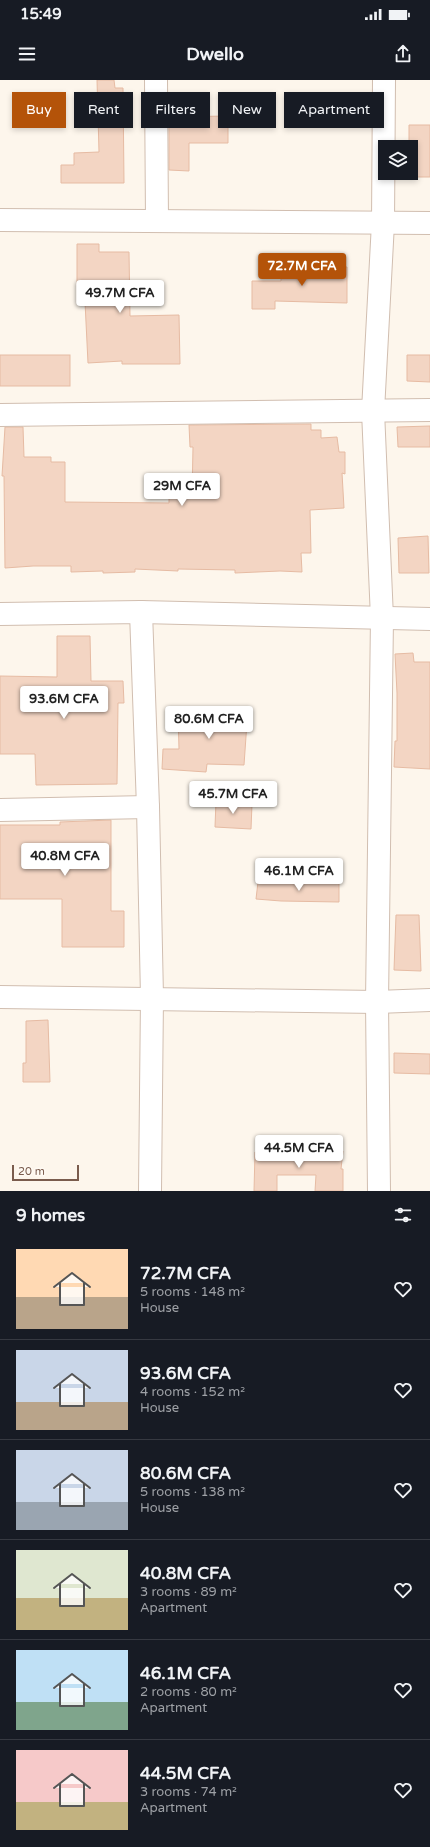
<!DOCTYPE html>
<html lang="en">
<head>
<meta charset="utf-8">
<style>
  :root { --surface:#171b24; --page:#20242c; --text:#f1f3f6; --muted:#9ea1a6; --line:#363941; --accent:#b45309 }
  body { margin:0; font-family:"Varela Round",sans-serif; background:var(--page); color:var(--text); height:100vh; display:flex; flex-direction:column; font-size:15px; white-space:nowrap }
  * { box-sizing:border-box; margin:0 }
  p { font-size:13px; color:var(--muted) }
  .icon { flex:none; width:22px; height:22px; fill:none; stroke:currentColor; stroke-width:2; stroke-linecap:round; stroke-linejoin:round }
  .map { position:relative; height:1111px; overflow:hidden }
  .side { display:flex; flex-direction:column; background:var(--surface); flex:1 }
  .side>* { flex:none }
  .top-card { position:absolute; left:12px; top:12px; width:406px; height:36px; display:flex; gap:8px }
  .buttons { position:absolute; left:378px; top:60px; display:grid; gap:8px }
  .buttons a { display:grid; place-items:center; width:40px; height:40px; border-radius:0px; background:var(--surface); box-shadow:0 2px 6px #0003; font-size:20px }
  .scale { position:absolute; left:12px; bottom:10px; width:67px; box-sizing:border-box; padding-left:4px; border:2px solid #7a5c4d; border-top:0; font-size:11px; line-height:14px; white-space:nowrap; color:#7a5c4d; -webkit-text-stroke:3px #fffaf3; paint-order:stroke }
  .price { position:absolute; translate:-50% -34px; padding:0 9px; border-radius:4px; background:#fff; color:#222; font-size:13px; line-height:26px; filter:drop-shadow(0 1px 2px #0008) }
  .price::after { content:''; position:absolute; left:50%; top:24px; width:12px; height:9px; margin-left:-6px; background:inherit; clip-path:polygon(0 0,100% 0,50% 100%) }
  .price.current { background:var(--accent); color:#fff }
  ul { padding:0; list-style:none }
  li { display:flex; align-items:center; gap:12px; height:100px; padding:0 16px }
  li+li { border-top:1px solid var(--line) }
  li span { display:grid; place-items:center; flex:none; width:112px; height:80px; border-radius:0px; color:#555 }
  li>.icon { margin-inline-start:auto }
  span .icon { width:48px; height:48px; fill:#fffc; stroke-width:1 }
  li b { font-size:17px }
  h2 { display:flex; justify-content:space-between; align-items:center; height:48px; padding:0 16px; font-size:17px }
  .chip { padding:0 14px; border-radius:0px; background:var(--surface); box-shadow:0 2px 6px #0003; font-size:14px; line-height:36px }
  .chip.current { background:var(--accent); color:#fff }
  .status { display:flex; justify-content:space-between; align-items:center; height:28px; padding:0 20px; background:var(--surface); direction:ltr }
  .status svg { height:11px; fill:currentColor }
  header { display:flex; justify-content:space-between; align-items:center; height:52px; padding:0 16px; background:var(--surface); font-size:18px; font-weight:700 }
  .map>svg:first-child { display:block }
</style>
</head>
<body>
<div class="status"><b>15:49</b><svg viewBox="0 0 49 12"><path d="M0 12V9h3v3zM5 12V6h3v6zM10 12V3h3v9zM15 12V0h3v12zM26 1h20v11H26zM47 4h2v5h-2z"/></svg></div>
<header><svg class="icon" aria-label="menu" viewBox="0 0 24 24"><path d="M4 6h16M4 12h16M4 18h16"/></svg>Dwello<svg class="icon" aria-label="share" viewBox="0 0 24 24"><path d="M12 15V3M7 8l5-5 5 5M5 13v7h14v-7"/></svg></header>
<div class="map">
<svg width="430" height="1111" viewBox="0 0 430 1111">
  <rect width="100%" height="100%" fill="#fdf6ec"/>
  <g fill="#f3d5c3" stroke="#e6bba3">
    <polygon points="97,0 114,0 115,8 123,8 124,103 61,103 61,85 74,85 74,73 99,72"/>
    <polygon points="228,36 228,63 189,63 189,91 169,90 169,37"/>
    <polygon points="409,45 430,45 430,97 409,97 409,93 411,93 411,67 409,67"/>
    <polygon points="77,164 99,164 99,172 129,172 130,236 179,235 180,284 122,284 122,281 88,283 85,222 77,222"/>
    <polygon points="281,186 347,187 347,223 275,221 275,229 252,229 252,201 281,201"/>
    <rect x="0" y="275" width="70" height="31"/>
    <polygon points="407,275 430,275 430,302 407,301"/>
    <polygon points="311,344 311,350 321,350 321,358 337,357 339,372 345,372 345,394 342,393 344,428 310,430 311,473 301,473 302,492 280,491 235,493 235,490 178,489 178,491 135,489 135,492 103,493 103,491 71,492 71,486 33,486 5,488 4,396 2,396 5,347 23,347 24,377 51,377 51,382 65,382 65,422 169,423 169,417 192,417 193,367 190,367 189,345"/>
    <polygon points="430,346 430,367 398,367 397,347"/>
    <polygon points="428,456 429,493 399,493 398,458"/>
    <polygon points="57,556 90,556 91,601 123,601 124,623 118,623 117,704 36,705 35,674 0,674 0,596 57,597"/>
    <polygon points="413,573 414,582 430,582 430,689 394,687 395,661 397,661 397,613 395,574"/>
    <polygon points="226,627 248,628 244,685 207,684 206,692 162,689 163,669 179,669 178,632 226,632"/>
    <polygon points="216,721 252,724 251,749 215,747"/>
    <polygon points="111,740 111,831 124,831 124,867 62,867 62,819 0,819 0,745 60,745 60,742"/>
    <polygon points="258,802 339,803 339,822 281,821 256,819"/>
    <polygon points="396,835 419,835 421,891 394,890"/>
    <polygon points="48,940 50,1002 23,1002 23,983 26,983 26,941"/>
    <polygon points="394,973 430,974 430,994 394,993"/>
    <polygon points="285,1070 343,1071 341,1089 343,1089 343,1111 315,1111 316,1095 277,1095 277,1111 254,1111 255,1072 285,1073"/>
  </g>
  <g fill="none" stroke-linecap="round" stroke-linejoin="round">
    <defs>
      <g id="street">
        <polyline points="156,0 157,141"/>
        <polyline points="0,140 430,143"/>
        <polyline points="0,335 430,330"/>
        <polyline points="141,532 148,727 152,917 150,1111"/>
        <polyline points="0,534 141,532 430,539"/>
        <polyline points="0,730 148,727"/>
        <polyline points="0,917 377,922 430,920"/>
        <polyline points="379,1111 377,922 382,538 373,331 383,143 384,0"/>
      </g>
    </defs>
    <use href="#street" stroke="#d1beb0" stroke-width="24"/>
    <use href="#street" stroke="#fff" stroke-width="22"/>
  </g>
</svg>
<div class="buttons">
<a><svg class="icon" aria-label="layers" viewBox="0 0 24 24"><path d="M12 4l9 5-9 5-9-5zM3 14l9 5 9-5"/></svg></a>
</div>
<div class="scale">20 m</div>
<b class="price current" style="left:302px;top:207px">72.7M CFA</b>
<b class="price" style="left:120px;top:234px">49.7M CFA</b>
<b class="price" style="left:182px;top:427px">29M CFA</b>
<b class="price" style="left:64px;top:640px">93.6M CFA</b>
<b class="price" style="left:209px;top:660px">80.6M CFA</b>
<b class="price" style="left:233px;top:735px">45.7M CFA</b>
<b class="price" style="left:65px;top:797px">40.8M CFA</b>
<b class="price" style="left:299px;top:812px">46.1M CFA</b>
<b class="price" style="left:299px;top:1089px">44.5M CFA</b>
<div class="top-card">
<a class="chip current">Buy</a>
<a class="chip">Rent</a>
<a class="chip">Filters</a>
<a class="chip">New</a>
<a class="chip">Apartment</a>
</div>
</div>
<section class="side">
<h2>9 homes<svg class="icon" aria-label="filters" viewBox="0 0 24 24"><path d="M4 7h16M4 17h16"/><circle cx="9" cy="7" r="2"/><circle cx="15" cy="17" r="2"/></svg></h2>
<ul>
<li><span style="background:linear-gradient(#ffd9b3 60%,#b9a48a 0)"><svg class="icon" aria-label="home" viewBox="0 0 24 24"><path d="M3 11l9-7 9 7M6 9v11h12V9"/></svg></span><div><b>72.7M CFA</b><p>5 rooms · 148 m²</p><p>House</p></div><svg class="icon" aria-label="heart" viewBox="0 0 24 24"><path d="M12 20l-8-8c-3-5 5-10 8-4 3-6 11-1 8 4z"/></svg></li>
<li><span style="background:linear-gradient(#c9d6e8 65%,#b9a48a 0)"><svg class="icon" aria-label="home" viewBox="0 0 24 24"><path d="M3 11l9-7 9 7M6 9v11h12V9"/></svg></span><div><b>93.6M CFA</b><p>4 rooms · 152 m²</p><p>House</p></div><svg class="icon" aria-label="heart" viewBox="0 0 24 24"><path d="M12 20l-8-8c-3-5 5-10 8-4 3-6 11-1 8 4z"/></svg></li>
<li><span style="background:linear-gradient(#c9d6e8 65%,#9aa5b1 0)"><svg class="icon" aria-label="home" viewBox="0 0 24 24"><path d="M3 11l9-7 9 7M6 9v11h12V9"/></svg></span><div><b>80.6M CFA</b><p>5 rooms · 138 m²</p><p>House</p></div><svg class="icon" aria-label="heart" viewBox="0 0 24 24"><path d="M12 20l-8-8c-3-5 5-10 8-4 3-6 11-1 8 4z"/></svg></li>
<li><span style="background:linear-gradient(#dfe7d0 60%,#c2b280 0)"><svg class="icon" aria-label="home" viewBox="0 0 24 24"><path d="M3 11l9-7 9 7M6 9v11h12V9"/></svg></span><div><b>40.8M CFA</b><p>3 rooms · 89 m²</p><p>Apartment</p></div><svg class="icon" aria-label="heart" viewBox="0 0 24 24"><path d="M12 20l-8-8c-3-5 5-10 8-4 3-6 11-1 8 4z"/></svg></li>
<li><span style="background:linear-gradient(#bfe0f5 65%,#7fa58c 0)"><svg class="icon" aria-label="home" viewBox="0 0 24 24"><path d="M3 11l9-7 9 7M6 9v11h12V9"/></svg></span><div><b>46.1M CFA</b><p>2 rooms · 80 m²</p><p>Apartment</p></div><svg class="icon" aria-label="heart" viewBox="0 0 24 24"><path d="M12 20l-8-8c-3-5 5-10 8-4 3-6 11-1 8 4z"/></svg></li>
<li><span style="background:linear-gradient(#f6c9c9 65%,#c2b280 0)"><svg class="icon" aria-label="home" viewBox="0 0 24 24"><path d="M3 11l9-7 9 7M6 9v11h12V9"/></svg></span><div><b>44.5M CFA</b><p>3 rooms · 74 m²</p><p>Apartment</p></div><svg class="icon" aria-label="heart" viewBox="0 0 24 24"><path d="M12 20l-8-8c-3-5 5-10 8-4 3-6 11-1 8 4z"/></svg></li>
</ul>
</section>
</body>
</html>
